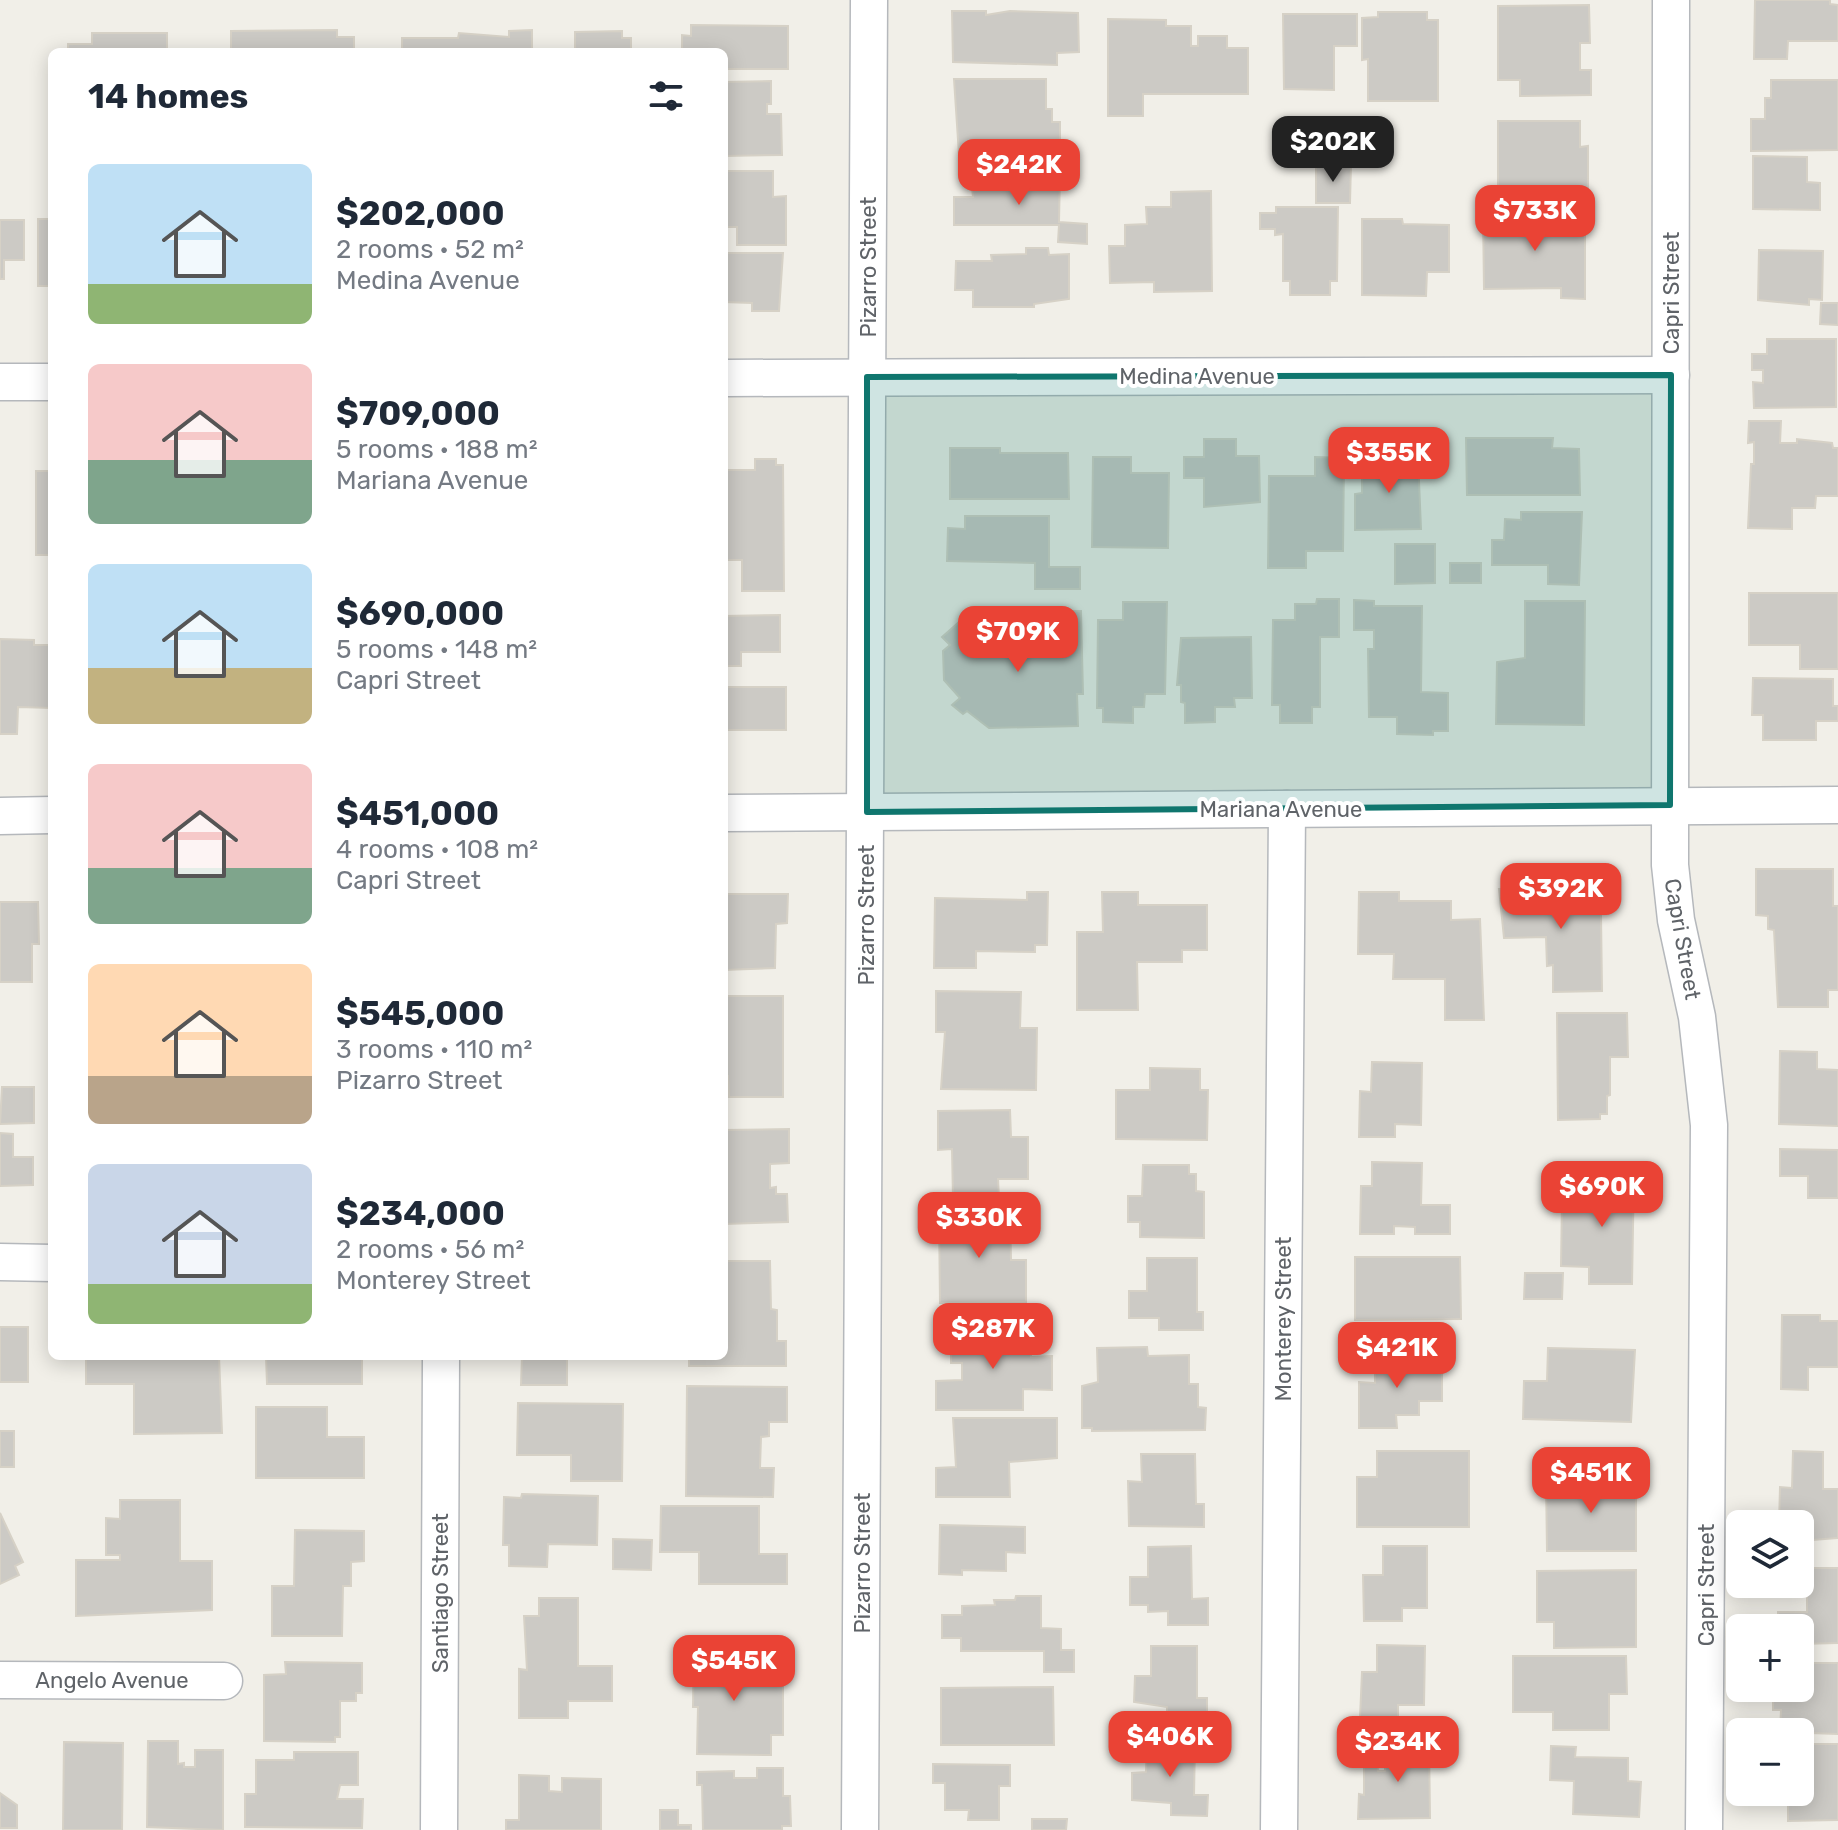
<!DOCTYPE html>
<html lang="en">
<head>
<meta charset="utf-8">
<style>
  :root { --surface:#fff; --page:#f2f2f3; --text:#1f2937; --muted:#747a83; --accent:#ea4335 }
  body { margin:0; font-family:Rubik,sans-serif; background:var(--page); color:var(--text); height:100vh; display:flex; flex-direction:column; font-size:30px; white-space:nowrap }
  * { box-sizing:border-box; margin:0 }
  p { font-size:26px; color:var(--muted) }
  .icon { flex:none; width:44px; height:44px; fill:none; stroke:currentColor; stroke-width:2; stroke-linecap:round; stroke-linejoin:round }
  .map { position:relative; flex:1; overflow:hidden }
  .panel { position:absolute; left:48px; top:48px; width:680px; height:1312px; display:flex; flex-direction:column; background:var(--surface); border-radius:12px; box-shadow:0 4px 20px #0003 }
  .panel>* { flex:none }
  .fabs { position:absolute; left:1726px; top:1510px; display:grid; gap:16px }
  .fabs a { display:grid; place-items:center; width:88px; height:88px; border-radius:12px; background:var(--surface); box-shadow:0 4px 20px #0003; font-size:40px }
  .price { position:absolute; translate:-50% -68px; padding:0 18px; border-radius:16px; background:var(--accent); color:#fff; font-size:26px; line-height:52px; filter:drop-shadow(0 2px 4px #0008) }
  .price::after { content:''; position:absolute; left:50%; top:48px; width:24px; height:18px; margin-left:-12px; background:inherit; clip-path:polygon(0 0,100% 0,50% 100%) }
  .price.on { background:#222; color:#fff }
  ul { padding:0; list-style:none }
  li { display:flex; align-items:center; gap:24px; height:200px; padding:0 40px }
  li span { display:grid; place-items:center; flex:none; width:224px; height:160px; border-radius:12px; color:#555 }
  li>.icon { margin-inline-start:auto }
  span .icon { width:96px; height:96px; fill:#fffc; stroke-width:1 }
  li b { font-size:34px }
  h2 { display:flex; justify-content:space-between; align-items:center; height:96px; padding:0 40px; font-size:34px }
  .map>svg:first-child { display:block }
</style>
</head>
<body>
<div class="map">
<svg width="1838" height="1830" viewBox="0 0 1838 1830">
  <rect width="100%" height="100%" fill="#f1efe8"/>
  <g fill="#cccac5" stroke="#d6d1c6" stroke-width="2">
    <polygon points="1755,0 1830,0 1830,4 1838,5 1838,41 1788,41 1787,59 1754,59"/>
    <polygon points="1589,5 1590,43 1580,43 1580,70 1591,70 1591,95 1520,96 1520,80 1498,80 1498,6"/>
    <polygon points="952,11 986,11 986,15 1010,11 1078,13 1079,52 1057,53 1057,65 953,62"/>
    <polygon points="1378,12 1427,12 1427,20 1438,20 1438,101 1368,101 1368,59 1362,60 1362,18 1378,17"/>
    <polygon points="1283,14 1357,14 1357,46 1334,46 1334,90 1284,89"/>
    <polygon points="1108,19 1166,20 1166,26 1191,26 1191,46 1198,46 1198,36 1227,36 1227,48 1248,48 1248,94 1143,94 1143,116 1108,116"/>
    <polygon points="691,25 788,26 788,69 724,69 724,52 682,52 682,35 691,36"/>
    <polygon points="337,30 337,37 354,37 354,52 231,52 231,31"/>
    <polygon points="532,30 532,52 402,52 402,38 458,38 459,33 509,37 509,31"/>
    <polygon points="622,31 622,38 631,38 631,52 575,52 575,32"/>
    <polygon points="92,33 167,33 167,52 68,52 68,44 92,44"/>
    <polygon points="954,79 1046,79 1046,109 1052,109 1052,122 1060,122 1060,155 959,155"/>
    <polygon points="1771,80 1838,80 1838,150 1751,151 1751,119 1765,119 1765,98 1771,98"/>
    <polygon points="771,81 771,104 767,104 767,114 781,114 782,155 724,156 724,82"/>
    <polygon points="1498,121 1580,121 1580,147 1588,146 1588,197 1514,197 1514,186 1498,186"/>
    <polygon points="1753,156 1807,157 1807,182 1820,183 1820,210 1753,209"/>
    <polygon points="1351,164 1350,203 1316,203 1316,165"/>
    <polygon points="724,171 773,171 773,197 786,196 786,245 737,245 737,227 724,227"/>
    <polygon points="1043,172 1060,173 1059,222 1087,224 1087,244 1058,242 1059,225 954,225 954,197 973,197 972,188 1009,188 1009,179 1043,179"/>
    <polygon points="1211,191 1212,291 1154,292 1154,282 1110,283 1109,246 1125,246 1125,225 1147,224 1146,207 1171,207 1171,192"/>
    <polygon points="1276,207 1338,207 1337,281 1330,281 1330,295 1290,295 1290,281 1283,281 1283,234 1275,235 1275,229 1260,229 1260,213 1276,213"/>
    <polygon points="1526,211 1526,231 1544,231 1544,214 1585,214 1585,299 1561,298 1561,288 1484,289 1483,212"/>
    <rect x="38" y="219" width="14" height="67"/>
    <polygon points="1362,219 1402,219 1403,224 1449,225 1449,272 1427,272 1426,296 1362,295"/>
    <polygon points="0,220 24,220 24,260 4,260 4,279 0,279"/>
    <polygon points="1026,248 1048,248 1049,255 1069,254 1069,299 1034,304 1034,307 973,307 973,290 955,290 956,261 992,261 991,255 1026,254"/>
    <polygon points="1759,250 1823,251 1822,300 1809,299 1809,305 1758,300"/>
    <polygon points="724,253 783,253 779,311 752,311 752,303 724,302"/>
    <polygon points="1821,303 1838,303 1838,325 1820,324"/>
    <polygon points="1767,339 1836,339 1836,407 1754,408 1753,382 1763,383 1763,370 1752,370 1752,354 1767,354"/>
    <polygon points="1749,421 1781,421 1780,443 1797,443 1797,439 1832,443 1833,448 1838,448 1838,496 1816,496 1815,508 1792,508 1792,529 1748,528 1751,464 1754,464 1754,442 1748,443"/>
    <polygon points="1466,438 1553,438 1552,448 1579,449 1580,495 1467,495"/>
    <polygon points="1204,439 1236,439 1236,456 1259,456 1260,502 1204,507 1204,478 1184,478 1184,457 1204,457"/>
    <polygon points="950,448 1000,448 1000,453 1068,453 1069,499 950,499"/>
    <polygon points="1093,457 1131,457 1131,473 1169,473 1168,548 1092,547"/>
    <polygon points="1315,457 1344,458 1343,551 1306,551 1306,568 1268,568 1269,476 1315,476"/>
    <polygon points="1362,457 1418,457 1421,529 1355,530 1355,494 1362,493"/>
    <polygon points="755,459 776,459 776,465 783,465 784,591 742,591 742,560 724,560 724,470 755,470"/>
    <rect x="36" y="471" width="16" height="84"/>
    <polygon points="1521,512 1582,512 1579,585 1548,584 1548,565 1492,565 1492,540 1504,540 1505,519 1521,520"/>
    <polygon points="965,516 1049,516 1049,567 1080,567 1080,589 1035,589 1035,563 947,561 948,528 965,529"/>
    <polygon points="1395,544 1435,544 1435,583 1395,584"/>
    <rect x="1450" y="563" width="31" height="20"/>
    <polygon points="1749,593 1838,593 1838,669 1800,669 1800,645 1749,645"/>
    <polygon points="1317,599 1339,599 1339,637 1320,637 1320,707 1312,707 1312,723 1280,723 1280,705 1272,705 1273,620 1295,620 1295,604 1316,604"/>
    <polygon points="1354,600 1374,601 1374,606 1422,606 1421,692 1448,693 1448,731 1433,731 1433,735 1397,734 1397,717 1369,717 1368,649 1374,649 1374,630 1354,630"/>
    <polygon points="1525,601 1585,601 1584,725 1496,724 1497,662 1525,658"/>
    <polygon points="1123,602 1167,602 1165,694 1145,694 1144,707 1133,707 1133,723 1103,722 1103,708 1097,708 1098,620 1123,620"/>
    <polygon points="1081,611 1083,694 1077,694 1078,726 989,728 967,711 963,714 952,705 960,698 944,680 943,651 950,645 942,637 967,615 998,649 1002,646 1015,660 1035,641 1035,612"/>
    <polygon points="780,615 780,652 741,652 741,666 724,666 724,616"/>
    <polygon points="1251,637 1252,698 1234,698 1235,707 1215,707 1215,722 1185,723 1185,703 1181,702 1181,685 1177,685 1181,638"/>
    <polygon points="0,639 34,640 34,645 52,645 52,708 18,707 17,734 0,734"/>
    <polygon points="1753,678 1833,679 1833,706 1838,706 1838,721 1816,721 1816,740 1763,740 1763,715 1752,715"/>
    <rect x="724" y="687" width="62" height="43"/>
    <polygon points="1756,869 1833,869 1833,906 1838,906 1838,990 1828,990 1828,1007 1778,1007 1774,930 1768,929 1768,916 1756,915"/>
    <polygon points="1605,887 1606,914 1601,914 1602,991 1553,992 1553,965 1547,966 1546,937 1504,938 1499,889"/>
    <polygon points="1027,892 1048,892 1047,945 1035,945 1035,952 976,951 976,968 934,968 935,898 1027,900"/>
    <polygon points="1102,892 1138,892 1138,905 1207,905 1207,950 1182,950 1182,962 1137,962 1138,1010 1077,1010 1077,932 1103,932"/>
    <polygon points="1359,892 1399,892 1399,901 1451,901 1451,920 1480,919 1484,1020 1445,1020 1445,979 1393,979 1394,954 1358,954"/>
    <polygon points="724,894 788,894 787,923 776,924 775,968 724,970"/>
    <polygon points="0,902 38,902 39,944 32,944 32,982 0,982"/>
    <polygon points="936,991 1021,992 1020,1028 1037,1028 1036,1090 941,1089 945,1032 936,1032"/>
    <polygon points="724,996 783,996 783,1097 729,1097 728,1076 724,1076"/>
    <polygon points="1557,1013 1627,1013 1628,1057 1610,1057 1610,1095 1607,1096 1607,1114 1600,1114 1600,1119 1558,1120"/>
    <polygon points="1780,1051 1817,1052 1817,1069 1838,1070 1838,1126 1779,1124"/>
    <polygon points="1372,1062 1422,1063 1421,1125 1395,1124 1395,1137 1359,1137 1360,1091 1371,1092"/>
    <polygon points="1150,1068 1200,1069 1200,1090 1208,1090 1207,1140 1116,1139 1116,1090 1150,1090"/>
    <polygon points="2,1087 34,1087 34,1123 0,1124"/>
    <polygon points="1010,1110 1011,1137 1028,1137 1028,1179 998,1179 999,1199 953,1199 952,1149 938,1150 938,1111"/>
    <polygon points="789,1129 789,1163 770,1164 770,1188 776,1187 776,1194 787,1194 788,1222 724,1224 724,1130"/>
    <polygon points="0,1133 13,1134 13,1157 33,1157 33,1185 0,1186"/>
    <polygon points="1780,1149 1838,1150 1838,1198 1808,1198 1808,1176 1780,1176"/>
    <polygon points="1372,1162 1422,1163 1421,1205 1450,1205 1450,1234 1415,1234 1415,1227 1394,1226 1394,1234 1360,1234 1361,1186 1372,1186"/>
    <polygon points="1143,1165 1189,1165 1189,1174 1196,1174 1196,1191 1204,1192 1204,1238 1140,1237 1140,1222 1128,1222 1128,1196 1142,1196"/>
    <polygon points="1606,1169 1634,1170 1632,1284 1589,1284 1589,1267 1561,1266 1562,1202 1585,1202 1585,1175 1605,1175"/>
    <polygon points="939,1214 1010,1214 1011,1260 1026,1260 1026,1302 940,1303"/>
    <polygon points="1355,1257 1460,1257 1461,1319 1355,1320"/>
    <polygon points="1147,1258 1197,1258 1197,1312 1203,1312 1203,1330 1159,1330 1159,1318 1129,1318 1129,1291 1147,1291"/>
    <polygon points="724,1261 770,1261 771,1309 777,1310 777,1341 786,1341 786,1366 689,1366 689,1356 724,1356"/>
    <polygon points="1525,1273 1563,1273 1562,1299 1524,1299"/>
    <polygon points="1782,1315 1820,1315 1820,1321 1838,1321 1838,1367 1808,1367 1808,1390 1781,1389"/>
    <rect x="0" y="1327" width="28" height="55"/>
    <polygon points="951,1330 1031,1330 1031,1357 1052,1356 1052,1390 1023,1389 1023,1410 936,1410 936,1381 962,1380 962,1363 951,1363"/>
    <polygon points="1147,1347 1148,1356 1189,1355 1189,1384 1198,1384 1198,1407 1206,1408 1205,1430 1092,1431 1092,1428 1082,1428 1082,1386 1098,1382 1097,1348"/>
    <polygon points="1548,1348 1635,1350 1631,1422 1523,1419 1524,1381 1547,1381"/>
    <polygon points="1375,1355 1420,1355 1420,1368 1442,1368 1442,1401 1419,1401 1419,1415 1396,1415 1397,1428 1359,1428 1359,1382 1375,1383"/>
    <polygon points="86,1356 219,1356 222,1433 134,1434 134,1384 86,1384"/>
    <polygon points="266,1356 362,1356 362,1384 267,1384"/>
    <polygon points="522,1356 589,1356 589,1358 567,1358 567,1385 521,1385"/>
    <polygon points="687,1386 787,1387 787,1422 769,1422 769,1436 761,1437 760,1468 774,1468 773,1497 686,1496"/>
    <polygon points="518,1403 623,1404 622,1481 571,1481 571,1455 517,1455"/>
    <polygon points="256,1407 327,1407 327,1437 364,1437 364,1478 256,1478"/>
    <polygon points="953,1418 1057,1418 1057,1458 1009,1462 1010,1497 936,1497 936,1468 956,1467"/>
    <rect x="0" y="1431" width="14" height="36"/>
    <polygon points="1377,1451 1469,1451 1469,1527 1357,1527 1357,1477 1377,1477"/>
    <polygon points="1793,1451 1823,1452 1823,1489 1838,1489 1838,1538 1800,1541 1800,1524 1779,1524 1780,1487 1792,1488"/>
    <polygon points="1141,1454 1195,1454 1196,1504 1204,1504 1204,1527 1129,1526 1128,1481 1142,1482"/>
    <polygon points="1546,1479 1636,1479 1636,1551 1547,1551"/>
    <polygon points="522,1494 598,1496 597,1545 548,1544 547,1567 509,1566 509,1545 503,1545 504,1497 521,1498"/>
    <polygon points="120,1500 180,1500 180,1561 212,1561 212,1610 76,1616 76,1560 120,1560 120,1555 106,1555 106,1518 120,1519"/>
    <polygon points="661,1506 759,1506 759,1554 787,1554 787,1584 699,1584 699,1552 660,1552"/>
    <polygon points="0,1513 23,1562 15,1566 19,1575 0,1584"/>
    <polygon points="940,1525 1025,1527 1025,1553 1006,1552 1006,1571 962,1570 962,1575 939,1574"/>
    <polygon points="295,1530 364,1531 364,1561 351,1562 351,1586 343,1586 342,1636 272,1636 272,1586 294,1586"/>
    <polygon points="613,1539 652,1540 651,1570 613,1569"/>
    <polygon points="1191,1546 1192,1599 1208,1598 1208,1625 1168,1625 1168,1611 1148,1612 1148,1605 1130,1605 1130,1577 1148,1577 1148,1547"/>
    <polygon points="1383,1546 1427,1546 1427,1608 1402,1608 1402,1621 1364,1621 1363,1575 1383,1575"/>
    <polygon points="1807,1568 1838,1568 1838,1643 1800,1644 1800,1628 1778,1628 1778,1612 1807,1612"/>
    <polygon points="1636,1570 1636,1647 1554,1648 1554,1622 1537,1622 1537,1571"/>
    <polygon points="1016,1596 1041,1596 1041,1628 1061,1629 1061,1650 1074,1650 1074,1672 1044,1672 1044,1651 961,1651 961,1638 942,1638 942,1615 962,1615 962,1606 995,1605 994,1600 1015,1600"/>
    <polygon points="539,1598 578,1598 578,1666 612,1666 612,1701 568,1701 568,1718 519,1718 519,1669 527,1670 524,1616 539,1616"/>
    <polygon points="694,1644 756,1650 756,1672 750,1672 750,1681 783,1681 783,1735 771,1735 771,1755 697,1754 698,1707 693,1707"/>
    <polygon points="1377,1645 1425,1646 1424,1705 1398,1705 1398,1718 1360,1718 1362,1672 1377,1672"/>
    <polygon points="1151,1646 1197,1646 1197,1698 1207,1698 1207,1720 1167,1720 1167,1707 1134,1702 1135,1676 1151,1676"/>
    <polygon points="1513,1656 1626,1656 1627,1694 1609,1694 1609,1730 1553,1730 1553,1712 1513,1712"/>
    <polygon points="285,1662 362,1663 362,1693 356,1693 356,1701 340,1701 340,1737 335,1737 335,1742 264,1741 264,1675 286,1674"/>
    <polygon points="1800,1663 1838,1663 1838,1734 1780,1732 1781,1710 1773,1710 1773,1688 1800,1688"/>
    <polygon points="1053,1687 1054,1745 941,1745 941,1688"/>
    <polygon points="148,1741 178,1741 178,1764 184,1763 184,1767 195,1767 195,1750 223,1750 223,1830 147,1827"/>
    <polygon points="1429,1741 1430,1818 1358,1819 1359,1794 1364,1795 1364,1761 1377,1761 1378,1771 1385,1771 1385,1742"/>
    <polygon points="64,1742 123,1743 122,1830 63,1830"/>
    <polygon points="1147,1742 1195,1743 1194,1795 1208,1795 1207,1816 1171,1815 1171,1803 1132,1800 1132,1773 1146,1772"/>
    <polygon points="1800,1744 1838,1744 1838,1820 1788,1821 1788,1792 1800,1792"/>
    <polygon points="1551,1746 1576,1747 1575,1757 1628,1758 1628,1781 1641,1782 1639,1817 1573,1814 1574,1781 1550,1780"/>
    <polygon points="294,1752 358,1752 358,1785 340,1785 337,1799 363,1799 362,1828 245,1827 245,1794 256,1794 256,1760 294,1760"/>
    <polygon points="933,1764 1010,1765 1010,1786 999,1786 999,1820 968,1820 969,1810 945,1810 945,1783 933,1783"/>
    <polygon points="757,1768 783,1768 783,1796 790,1796 791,1826 782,1826 782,1830 703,1830 702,1785 697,1785 697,1772 734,1771 734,1778 757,1778"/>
    <polygon points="519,1775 549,1776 549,1791 562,1792 562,1778 601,1779 601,1830 506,1830 506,1820 519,1820"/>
    <polygon points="0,1793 17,1805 17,1828 0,1828"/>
    <polygon points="660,1810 678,1810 678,1825 691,1825 691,1830 660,1830"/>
    <polygon points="1032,1819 1067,1819 1066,1830 1032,1830"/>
  </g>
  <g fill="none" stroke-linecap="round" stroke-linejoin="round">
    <defs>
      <g id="street">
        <polyline points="1671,0 1670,865 1676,920 1697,1017 1709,1125 1704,1830"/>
        <polyline points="724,378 1671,375"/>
        <polyline points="0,382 52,382"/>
        <polyline points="724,813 1838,805"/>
        <polyline points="0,816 52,815"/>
        <polyline points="0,1262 52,1263"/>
        <polyline points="0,1680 224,1681"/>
        <polyline points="439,1830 441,1356"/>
        <polyline points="860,1830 869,0"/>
        <polyline points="1279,1830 1287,809"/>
      </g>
    </defs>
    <use href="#street" stroke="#b5b8bc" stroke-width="39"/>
    <use href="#street" stroke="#fff" stroke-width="36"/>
  </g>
  <path fill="#0f766e" fill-opacity="0.2" stroke="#0f766e" stroke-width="6" stroke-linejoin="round" d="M1671 375 1670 805 867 812V377Z"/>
  <g text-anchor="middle" stroke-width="8" stroke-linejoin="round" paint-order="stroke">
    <g font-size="22" fill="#5f6368" stroke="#fff">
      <text transform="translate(868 267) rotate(-90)" y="8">Pizarro Street</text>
      <text transform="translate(1671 293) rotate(-90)" y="8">Capri Street</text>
      <text x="1197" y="384">Medina Avenue</text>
      <text x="1281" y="817">Mariana Avenue</text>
      <text transform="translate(866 915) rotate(-90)" y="8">Pizarro Street</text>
      <text transform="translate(1683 939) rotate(80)" y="8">Capri Street</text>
      <text transform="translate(1283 1319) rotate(-90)" y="8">Monterey Street</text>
      <text transform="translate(862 1563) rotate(-90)" y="8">Pizarro Street</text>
      <text transform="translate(1706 1585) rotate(-90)" y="8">Capri Street</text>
      <text transform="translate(440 1593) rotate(-90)" y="8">Santiago Street</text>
      <text x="112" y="1688">Angelo Avenue</text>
    </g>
  </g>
</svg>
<div class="fabs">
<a><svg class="icon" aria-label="layers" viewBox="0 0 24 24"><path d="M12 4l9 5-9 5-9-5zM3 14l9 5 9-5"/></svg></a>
<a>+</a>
<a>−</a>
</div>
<b class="price on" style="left:1333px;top:184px">$202K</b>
<b class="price" style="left:1019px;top:207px">$242K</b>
<b class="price" style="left:1535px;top:253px">$733K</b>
<b class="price" style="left:1389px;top:495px">$355K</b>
<b class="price" style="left:1018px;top:674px">$709K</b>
<b class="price" style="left:1561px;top:931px">$392K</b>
<b class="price" style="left:1602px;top:1229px">$690K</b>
<b class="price" style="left:979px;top:1260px">$330K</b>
<b class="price" style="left:993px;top:1371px">$287K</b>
<b class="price" style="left:1397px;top:1390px">$421K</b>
<b class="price" style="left:1591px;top:1515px">$451K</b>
<b class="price" style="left:734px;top:1703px">$545K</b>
<b class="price" style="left:1170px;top:1779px">$406K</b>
<b class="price" style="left:1398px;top:1784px">$234K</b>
<section class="panel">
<h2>14 homes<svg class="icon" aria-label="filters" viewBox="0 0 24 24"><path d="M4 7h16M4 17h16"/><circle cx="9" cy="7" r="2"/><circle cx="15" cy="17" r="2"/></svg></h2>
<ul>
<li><span style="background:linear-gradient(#bfe0f5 75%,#8fb573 0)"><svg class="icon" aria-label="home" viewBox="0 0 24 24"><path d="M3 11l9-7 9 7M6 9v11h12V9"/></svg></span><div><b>$202,000</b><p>2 rooms · 52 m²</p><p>Medina Avenue</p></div></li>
<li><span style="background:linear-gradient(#f6c9c9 60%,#7fa58c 0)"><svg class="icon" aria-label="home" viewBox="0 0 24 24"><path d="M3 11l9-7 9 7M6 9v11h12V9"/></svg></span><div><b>$709,000</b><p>5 rooms · 188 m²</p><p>Mariana Avenue</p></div></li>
<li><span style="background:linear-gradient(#bfe0f5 65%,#c2b280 0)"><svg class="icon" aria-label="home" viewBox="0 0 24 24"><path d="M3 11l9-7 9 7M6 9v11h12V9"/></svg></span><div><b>$690,000</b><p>5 rooms · 148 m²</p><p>Capri Street</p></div></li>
<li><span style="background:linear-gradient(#f6c9c9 65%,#7fa58c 0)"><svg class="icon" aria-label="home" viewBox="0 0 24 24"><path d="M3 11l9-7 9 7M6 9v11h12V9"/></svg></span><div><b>$451,000</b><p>4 rooms · 108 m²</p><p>Capri Street</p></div></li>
<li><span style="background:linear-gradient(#ffd9b3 70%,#b9a48a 0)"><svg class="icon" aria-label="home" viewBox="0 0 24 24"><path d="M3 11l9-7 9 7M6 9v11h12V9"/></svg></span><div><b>$545,000</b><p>3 rooms · 110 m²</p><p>Pizarro Street</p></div></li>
<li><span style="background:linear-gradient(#c9d6e8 75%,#8fb573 0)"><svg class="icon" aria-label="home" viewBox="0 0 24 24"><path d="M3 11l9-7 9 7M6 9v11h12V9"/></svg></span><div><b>$234,000</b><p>2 rooms · 56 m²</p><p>Monterey Street</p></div></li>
</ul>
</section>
</div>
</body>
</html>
